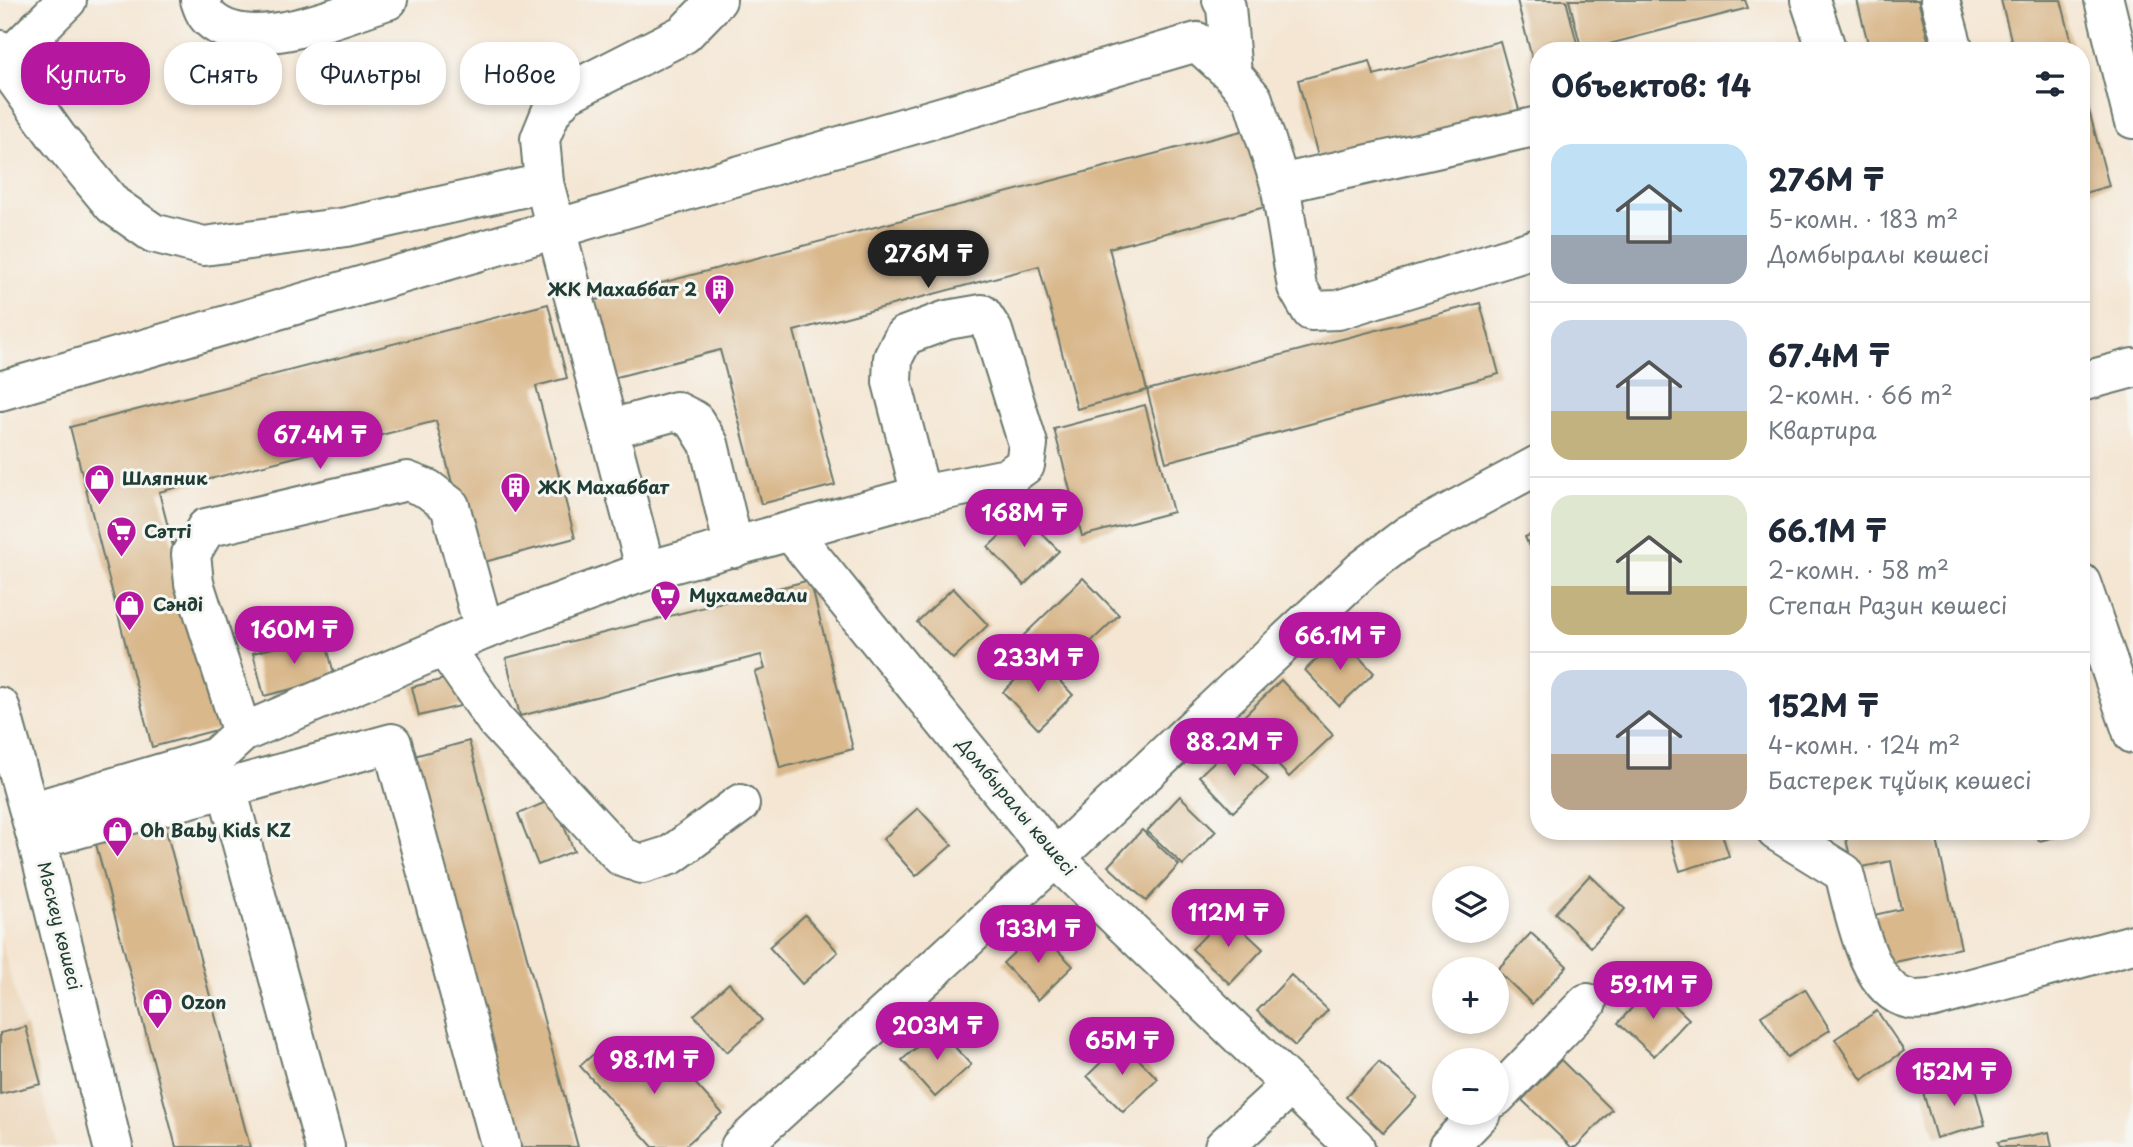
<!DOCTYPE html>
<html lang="ru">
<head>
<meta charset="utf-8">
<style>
  :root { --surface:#fff; --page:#f6f6f7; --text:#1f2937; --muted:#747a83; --line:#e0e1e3; --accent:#b5179e }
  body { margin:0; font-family:"Playpen Sans",sans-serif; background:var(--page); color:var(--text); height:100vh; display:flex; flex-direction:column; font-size:26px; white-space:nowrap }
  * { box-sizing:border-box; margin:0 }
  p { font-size:23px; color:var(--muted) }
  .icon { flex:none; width:38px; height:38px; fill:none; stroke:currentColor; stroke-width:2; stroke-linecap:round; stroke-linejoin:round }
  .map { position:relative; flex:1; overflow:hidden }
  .side { position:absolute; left:1530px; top:42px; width:560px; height:798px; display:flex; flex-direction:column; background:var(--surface); border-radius:28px; box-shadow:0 4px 10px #0003 }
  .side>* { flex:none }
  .top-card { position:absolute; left:21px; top:42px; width:665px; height:63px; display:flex; gap:14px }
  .tools { position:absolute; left:1432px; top:866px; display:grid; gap:14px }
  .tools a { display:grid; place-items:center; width:77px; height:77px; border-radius:50%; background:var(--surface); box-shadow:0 4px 10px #0003; font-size:35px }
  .price { position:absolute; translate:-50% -60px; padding:0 16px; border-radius:24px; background:var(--accent); color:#fff; font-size:23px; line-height:46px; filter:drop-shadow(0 2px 4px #0008) }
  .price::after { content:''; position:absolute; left:50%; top:42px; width:21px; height:16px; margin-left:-10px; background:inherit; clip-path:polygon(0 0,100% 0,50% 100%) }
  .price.current { background:#222; color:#fff }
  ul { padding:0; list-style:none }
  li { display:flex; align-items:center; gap:21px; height:175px; padding:0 21px }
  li+li { border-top:2px solid var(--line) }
  li span { display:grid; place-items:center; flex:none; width:196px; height:140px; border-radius:21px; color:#555 }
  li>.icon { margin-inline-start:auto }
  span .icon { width:84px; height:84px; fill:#fffc; stroke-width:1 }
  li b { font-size:30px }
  h2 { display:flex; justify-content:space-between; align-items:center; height:84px; padding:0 21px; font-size:30px }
  .chip { padding:0 24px; border-radius:28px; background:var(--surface); box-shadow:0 4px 10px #0003; font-size:24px; line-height:63px }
  .chip.current { background:var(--accent); color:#fff }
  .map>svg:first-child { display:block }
</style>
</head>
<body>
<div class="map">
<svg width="2133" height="1147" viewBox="0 0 2133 1147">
  <rect width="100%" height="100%" fill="#f6f6f2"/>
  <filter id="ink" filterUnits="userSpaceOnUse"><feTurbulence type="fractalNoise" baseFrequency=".0143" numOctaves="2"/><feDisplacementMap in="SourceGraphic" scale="14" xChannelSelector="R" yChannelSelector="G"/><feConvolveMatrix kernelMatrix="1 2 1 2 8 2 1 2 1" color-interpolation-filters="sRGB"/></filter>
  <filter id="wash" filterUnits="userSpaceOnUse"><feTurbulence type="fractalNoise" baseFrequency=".00686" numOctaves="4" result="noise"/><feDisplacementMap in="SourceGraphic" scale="28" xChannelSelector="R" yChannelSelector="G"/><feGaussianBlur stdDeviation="1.57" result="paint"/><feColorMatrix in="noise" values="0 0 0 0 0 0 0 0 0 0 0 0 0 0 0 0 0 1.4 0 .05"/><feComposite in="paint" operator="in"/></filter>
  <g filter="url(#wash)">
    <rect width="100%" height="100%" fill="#f4e6d3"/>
    <polygon fill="#edd7bb" points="0,937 57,1147 0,1147"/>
    <g id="blocks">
      <g fill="#d9b88c">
        <polygon points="1517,0 1566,0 1579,51 1538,51 1538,69 1535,70"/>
        <polygon points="1569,0 1745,0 1748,8 1582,51"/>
        <polygon points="1857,0 1918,0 1931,51 1870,51"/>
        <polygon points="2001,0 2061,0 2074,51 2014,51"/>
        <polygon points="1500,41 1519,110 1320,164 1298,80 1370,61 1374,75"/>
        <polygon points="2081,80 2109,186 2081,194"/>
        <polygon points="1249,129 1269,206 1109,248 1147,390 1077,409 1039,266 794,331 835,485 761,504 720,350 609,379 589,302"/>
        <polygon points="1480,303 1499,374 1166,462 1147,390"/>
        <polygon points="548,304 567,378 536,386 575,538 473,565 436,421 159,492 220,729 152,747 70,427"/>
        <polygon points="1145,405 1173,512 1082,536 1054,429"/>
        <polygon points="1023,514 1059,551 1024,585 988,547"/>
        <polygon points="1538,531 1538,567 1525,537"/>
        <polygon points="1083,578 1119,615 1056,675 1021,638"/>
        <polygon points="810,580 853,749 780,768 755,672 765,669 761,655 520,716 506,658"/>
        <polygon points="953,588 988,625 953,659 917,622"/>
        <polygon points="324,635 335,678 264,696 253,653"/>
        <polygon points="1340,637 1374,673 1339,706 1305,670"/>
        <polygon points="1038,658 1073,695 1038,729 1003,692"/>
        <polygon points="457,676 464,705 419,716 412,687"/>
        <polygon points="1281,680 1333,735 1289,777 1238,722"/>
        <polygon points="469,741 578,1147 511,1147 407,758"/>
        <polygon points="1234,743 1268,779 1233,812 1199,776"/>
        <polygon points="1180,796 1216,831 1183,865 1147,831"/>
        <polygon points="553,799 574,851 538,865 518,814"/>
        <polygon points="918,808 952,845 916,876 883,839"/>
        <polygon points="162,815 250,1147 176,1147 93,833"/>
        <polygon points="1142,830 1179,865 1146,901 1108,866"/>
        <polygon points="1668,831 1721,831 1729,856 1680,871"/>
        <polygon points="1844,831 1935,831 1961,948 1876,966 1865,917 1901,909 1891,861 1853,869"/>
        <polygon points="2036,831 2075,831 2075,832 2039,841"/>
        <polygon points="1590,875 1625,909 1591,947 1555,913"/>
        <polygon points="1226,914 1263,949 1230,984 1192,949"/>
        <polygon points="805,915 838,952 802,984 769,947"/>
        <polygon points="1038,930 1073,966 1038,1000 1003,963"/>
        <polygon points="1531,933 1567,966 1532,1004 1497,970"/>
        <polygon points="1291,975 1328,1010 1295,1046 1257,1011"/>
        <polygon points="729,983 762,1020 727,1052 694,1015"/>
        <polygon points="1653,985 1689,1019 1654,1056 1618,1023"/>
        <polygon points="1805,989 1830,1030 1787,1057 1761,1016"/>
        <polygon points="1877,1011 1904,1051 1862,1080 1835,1039"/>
        <polygon points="26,1027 41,1084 0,1094 0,1033"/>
        <polygon points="938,1028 971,1065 935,1097 902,1060"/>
        <polygon points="658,1042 722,1113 684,1147 653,1147 580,1066 605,1044 627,1070"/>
        <polygon points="1122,1042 1158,1079 1123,1112 1087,1076"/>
        <polygon points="1561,1060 1612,1110 1576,1147 1571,1147 1522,1100"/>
        <polygon points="1379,1062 1417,1097 1383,1133 1346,1097"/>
        <polygon points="1972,1078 1985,1125 1936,1138 1923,1092"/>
        <polygon points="2049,1132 2052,1147 2000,1147 1998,1142"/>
      </g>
    </g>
  </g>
  <g filter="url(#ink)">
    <use href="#blocks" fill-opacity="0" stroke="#6a786c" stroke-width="2"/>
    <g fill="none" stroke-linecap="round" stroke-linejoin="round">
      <defs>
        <g id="minor">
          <path d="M200 0C202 6 205 15 210 19 250 56 342 14 388 0"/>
          <polyline points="1222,0 1226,7 1232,74"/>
          <polyline points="1810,0 1827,51"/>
          <polyline points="1940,0 1954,51"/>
          <polyline points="2104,0 2133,119"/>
          <polyline points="0,50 4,63 57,137 113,205 153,233 204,246 346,227 544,183"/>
          <polyline points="0,67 67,0"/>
          <polyline points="1280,184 1538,126"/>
          <polyline points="2081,382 2133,368"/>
          <polyline points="0,391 1197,42 1232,74 1253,99 1280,184 1297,287 1311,311 1338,310 1538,248"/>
          <polyline points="610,429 676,411 694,420 709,444 734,548"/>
          <polyline points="792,533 1055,858 1355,1147"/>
          <polyline points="646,571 921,495 1007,478 1025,465 1028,444 993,331 982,314 947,320 904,336 893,358 892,382 921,495"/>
          <polyline points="2081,583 2133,734"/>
          <polyline points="445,648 496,721 622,857 642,864 671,855 740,804"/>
          <polyline points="0,707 37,840 113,1147"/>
          <polyline points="242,733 194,583 191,554 206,528 407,481 428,489 450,506 484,630"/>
          <polyline points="227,789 325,1147"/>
          <polyline points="30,812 216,757 242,733 484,630 646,571 544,183 540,139 551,112 566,94 684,34 717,0"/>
          <path d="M1776 831 1844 873C1854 909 1867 991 1909 999 1916 1001 1925 999 1931 999L2133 944"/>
          <polyline points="37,840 392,743 501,1147"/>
          <polyline points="1496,1097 1587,1003"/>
          <polyline points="740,1147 1055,858 1362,570 1408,535 1538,465"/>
          <polyline points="1224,1147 1290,1086"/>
          <polyline points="1448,1147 1481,1113"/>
        </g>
      </defs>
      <use href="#minor" stroke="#6a786c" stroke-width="42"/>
      <use href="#minor" stroke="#fff" stroke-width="38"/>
    </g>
  </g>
  <defs>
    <symbol id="building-pin" viewBox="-11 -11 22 30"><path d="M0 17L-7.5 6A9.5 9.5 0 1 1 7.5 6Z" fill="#b5179e" stroke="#f6f6f2"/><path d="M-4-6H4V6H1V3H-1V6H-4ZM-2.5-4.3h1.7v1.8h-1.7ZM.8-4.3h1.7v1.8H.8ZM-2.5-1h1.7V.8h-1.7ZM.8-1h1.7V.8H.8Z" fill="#fff"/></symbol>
    <symbol id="shop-pin" viewBox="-11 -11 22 30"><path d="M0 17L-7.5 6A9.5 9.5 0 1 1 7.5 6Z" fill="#b5179e" stroke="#f6f6f2"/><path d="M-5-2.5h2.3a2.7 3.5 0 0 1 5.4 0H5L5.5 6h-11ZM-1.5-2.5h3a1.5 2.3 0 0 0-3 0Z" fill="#fff"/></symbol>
    <symbol id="supermarket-pin" viewBox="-11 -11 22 30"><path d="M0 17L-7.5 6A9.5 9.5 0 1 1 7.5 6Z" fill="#b5179e" stroke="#f6f6f2"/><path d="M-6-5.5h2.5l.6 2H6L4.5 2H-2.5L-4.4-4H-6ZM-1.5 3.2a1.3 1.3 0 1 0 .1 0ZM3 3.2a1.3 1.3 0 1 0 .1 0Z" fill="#fff"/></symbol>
  </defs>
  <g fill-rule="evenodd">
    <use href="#building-pin" x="702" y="272" width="35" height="47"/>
    <use href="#shop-pin" x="82" y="462" width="35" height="47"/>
    <use href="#building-pin" x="498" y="470" width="35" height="47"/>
    <use href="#supermarket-pin" x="104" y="514" width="35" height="47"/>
    <use href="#supermarket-pin" x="648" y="578" width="35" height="47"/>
    <use href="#shop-pin" x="112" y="588" width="35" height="47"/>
    <use href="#shop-pin" x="100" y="814" width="35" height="47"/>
    <use href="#shop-pin" x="140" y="986" width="35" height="47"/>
  </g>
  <g text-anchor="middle" stroke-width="6" stroke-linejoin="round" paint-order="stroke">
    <g font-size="18" font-weight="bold" fill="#1f3d34" stroke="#f6f6f2" text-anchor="start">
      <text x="697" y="296" text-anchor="end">ЖК Махаббат 2</text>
      <text x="122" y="485">Шляпник</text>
      <text x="538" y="494">ЖК Махаббат</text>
      <text x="144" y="538">Сәтті</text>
      <text x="689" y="602">Мухамедали</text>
      <text x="153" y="611">Сәнді</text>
      <text x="140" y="837">Oh Baby Kids KZ</text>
      <text x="181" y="1009">Ozon</text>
    </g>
    <g font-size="18" fill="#1f3d34" stroke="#f6f6f2">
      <text transform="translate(1016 807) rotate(50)" y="6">Домбыралы көшесі</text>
      <text transform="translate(59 926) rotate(76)" y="6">Мәскеу көшесі</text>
    </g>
  </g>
</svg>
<div class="tools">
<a><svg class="icon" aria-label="layers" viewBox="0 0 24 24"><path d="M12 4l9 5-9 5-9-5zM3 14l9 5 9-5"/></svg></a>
<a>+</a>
<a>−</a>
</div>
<b class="price current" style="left:928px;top:290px">276M ₸</b>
<b class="price" style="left:320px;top:471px">67.4M ₸</b>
<b class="price" style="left:1024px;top:549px">168M ₸</b>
<b class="price" style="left:294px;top:666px">160M ₸</b>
<b class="price" style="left:1340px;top:672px">66.1M ₸</b>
<b class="price" style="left:1038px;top:694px">233M ₸</b>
<b class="price" style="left:1234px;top:778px">88.2M ₸</b>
<b class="price" style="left:1228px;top:949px">112M ₸</b>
<b class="price" style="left:1038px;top:965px">133M ₸</b>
<b class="price" style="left:1653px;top:1021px">59.1M ₸</b>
<b class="price" style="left:937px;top:1062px">203M ₸</b>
<b class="price" style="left:1122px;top:1077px">65M ₸</b>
<b class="price" style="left:654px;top:1096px">98.1M ₸</b>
<b class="price" style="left:1954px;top:1108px">152M ₸</b>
<div class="top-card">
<a class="chip current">Купить</a>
<a class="chip">Снять</a>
<a class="chip">Фильтры</a>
<a class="chip">Новое</a>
</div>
<section class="side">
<h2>Объектов: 14<svg class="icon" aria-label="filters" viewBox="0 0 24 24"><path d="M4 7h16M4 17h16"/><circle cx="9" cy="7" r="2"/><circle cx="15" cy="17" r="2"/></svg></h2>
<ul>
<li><span style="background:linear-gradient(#bfe0f5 65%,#9aa5b1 0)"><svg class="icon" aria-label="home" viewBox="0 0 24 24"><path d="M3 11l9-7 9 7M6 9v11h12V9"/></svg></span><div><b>276M ₸</b><p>5-комн. · 183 m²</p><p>Домбыралы көшесі</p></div></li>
<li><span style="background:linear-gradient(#c9d6e8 65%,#c2b280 0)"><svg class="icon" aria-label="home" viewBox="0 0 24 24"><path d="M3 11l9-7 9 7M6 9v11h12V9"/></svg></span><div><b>67.4M ₸</b><p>2-комн. · 66 m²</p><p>Квартира</p></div></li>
<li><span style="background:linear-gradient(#dfe7d0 65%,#c2b280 0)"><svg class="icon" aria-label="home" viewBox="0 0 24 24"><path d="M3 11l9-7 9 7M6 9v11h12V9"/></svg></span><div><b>66.1M ₸</b><p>2-комн. · 58 m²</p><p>Степан Разин көшесі</p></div></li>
<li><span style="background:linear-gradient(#c9d6e8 60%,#b9a48a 0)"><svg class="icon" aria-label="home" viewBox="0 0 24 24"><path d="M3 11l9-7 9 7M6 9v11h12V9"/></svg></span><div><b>152M ₸</b><p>4-комн. · 124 m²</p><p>Бастерек тұйық көшесі</p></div></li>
</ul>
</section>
</div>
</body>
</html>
